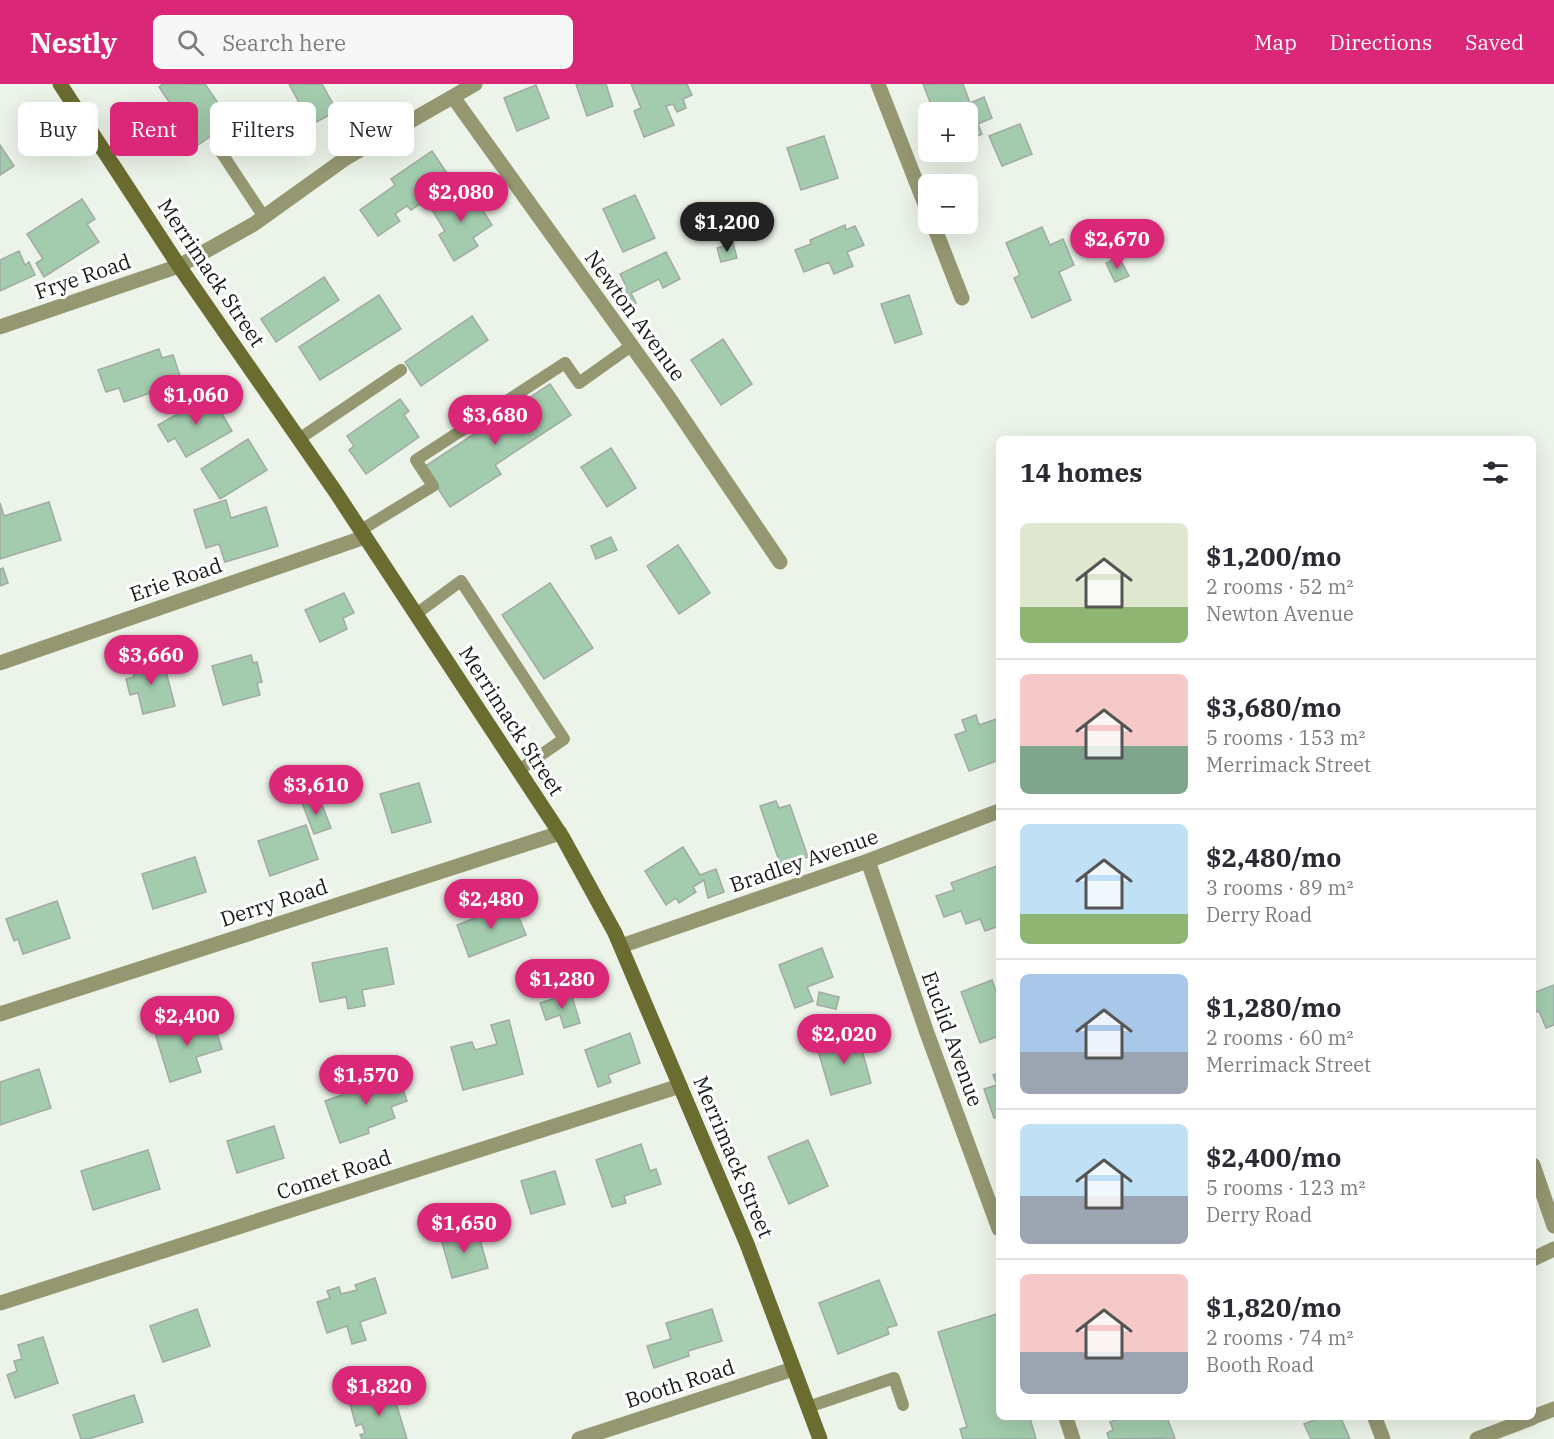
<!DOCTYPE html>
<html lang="en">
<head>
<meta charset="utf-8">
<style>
  :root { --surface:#fff; --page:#f7f7f7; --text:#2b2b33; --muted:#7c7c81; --line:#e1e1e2; --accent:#db2777 }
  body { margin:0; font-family:"IBM Plex Serif",serif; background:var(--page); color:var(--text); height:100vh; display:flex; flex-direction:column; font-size:22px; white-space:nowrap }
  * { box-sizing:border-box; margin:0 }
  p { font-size:20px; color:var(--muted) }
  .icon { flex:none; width:33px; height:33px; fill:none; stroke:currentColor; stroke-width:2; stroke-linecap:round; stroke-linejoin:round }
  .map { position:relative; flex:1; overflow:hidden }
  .drawer { position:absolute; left:996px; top:352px; width:540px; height:984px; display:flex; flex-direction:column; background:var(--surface); border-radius:9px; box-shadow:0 6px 24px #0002 }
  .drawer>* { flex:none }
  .hud { position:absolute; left:18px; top:18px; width:570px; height:54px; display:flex; gap:12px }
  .tools { position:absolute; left:918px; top:18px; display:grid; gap:12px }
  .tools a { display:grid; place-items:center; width:60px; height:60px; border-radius:9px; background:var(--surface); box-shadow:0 6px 24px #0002; font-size:30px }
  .price { position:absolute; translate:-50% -51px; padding:0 14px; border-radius:21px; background:var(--accent); color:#fff; font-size:20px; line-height:39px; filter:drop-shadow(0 2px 3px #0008) }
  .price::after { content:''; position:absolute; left:50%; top:36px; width:18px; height:14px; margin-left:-9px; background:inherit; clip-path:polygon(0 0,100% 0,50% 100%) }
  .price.current { background:#222; color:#fff }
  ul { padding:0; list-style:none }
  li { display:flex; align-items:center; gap:18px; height:150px; padding:0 24px }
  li+li { border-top:2px solid var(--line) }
  li span { display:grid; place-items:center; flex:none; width:168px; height:120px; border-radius:9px; color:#555 }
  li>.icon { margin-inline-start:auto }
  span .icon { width:72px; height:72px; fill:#fffc; stroke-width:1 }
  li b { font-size:26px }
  h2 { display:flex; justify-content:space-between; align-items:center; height:72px; padding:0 24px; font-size:26px }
  .chip { padding:0 21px; border-radius:9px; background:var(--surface); box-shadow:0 6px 24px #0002; font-size:21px; line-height:54px }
  .chip.current { background:var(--accent); color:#fff }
  header { display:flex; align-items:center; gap:36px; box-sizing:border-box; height:84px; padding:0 30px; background:var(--accent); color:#fff }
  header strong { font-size:28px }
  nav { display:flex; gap:33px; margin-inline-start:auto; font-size:21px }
  .search { width:420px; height:54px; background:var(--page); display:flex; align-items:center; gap:15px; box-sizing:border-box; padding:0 21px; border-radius:9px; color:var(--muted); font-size:22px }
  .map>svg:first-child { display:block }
</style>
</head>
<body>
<header>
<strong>Nestly</strong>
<div class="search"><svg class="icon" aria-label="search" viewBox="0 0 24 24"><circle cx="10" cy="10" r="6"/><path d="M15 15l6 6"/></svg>Search here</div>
<nav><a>Map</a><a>Directions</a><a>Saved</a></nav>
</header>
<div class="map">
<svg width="1554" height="1355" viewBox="0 0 1554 1355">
  <rect width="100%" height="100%" fill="#ecf3e8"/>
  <g fill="#a3ccae" stroke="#a1aba3" stroke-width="1.5">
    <polygon points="163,0 205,0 231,38 198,61 159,3"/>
    <polygon points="289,0 322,0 337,27 311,41"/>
    <polygon points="576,0 606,0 613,22 587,32"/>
    <polygon points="631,0 687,0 692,11 683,15 686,24 677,28 673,20 666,22 674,41 644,53 634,27 641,24"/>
    <polygon points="923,0 963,0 970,19 984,13 992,34 978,40 982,50 968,56 968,28 934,28"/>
    <polygon points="536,1 549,34 517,47 504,14"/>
    <polygon points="1020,40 1032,70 1002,82 989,52"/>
    <polygon points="824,52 838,94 801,106 787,64"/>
    <polygon points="0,61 14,82 0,91"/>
    <polygon points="432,67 453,98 411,126 407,122 395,130 400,137 378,152 360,126 395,101 391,95"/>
    <polygon points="468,103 492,141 473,154 478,162 454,177 439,151 445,147 432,126"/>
    <polygon points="635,111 655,154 623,168 603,125"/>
    <polygon points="82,115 95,135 87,140 99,158 44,193 36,179 43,175 27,150"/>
    <polygon points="845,141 846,146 855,142 864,161 847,168 853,182 834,190 829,178 804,188 795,166 811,160 810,156"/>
    <polygon points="1042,143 1050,161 1063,155 1074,181 1059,188 1071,216 1032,234 1014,194 1020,191 1006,159"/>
    <polygon points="733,159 737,174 721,178 717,164"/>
    <polygon points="19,167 25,181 29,178 35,191 0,207 0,176"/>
    <polygon points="666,168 680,195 663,204 659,195 631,209 636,219 628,223 620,207 627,204 620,190"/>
    <polygon points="1119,173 1129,192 1115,198 1106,179"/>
    <polygon points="324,193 339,216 276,258 261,235"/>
    <polygon points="379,211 401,245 320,296 299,263"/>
    <polygon points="909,211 922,250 895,259 881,220"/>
    <polygon points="472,232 488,256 421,302 405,278"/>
    <polygon points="723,255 752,300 721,321 691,276"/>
    <polygon points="159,265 162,274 173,271 182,298 124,318 119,304 106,308 98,286"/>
    <polygon points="550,300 571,331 495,381 501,390 450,423 424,383"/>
    <polygon points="211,311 232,347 186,373 175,354 168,358 158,341"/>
    <polygon points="400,315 409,327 404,331 419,353 366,390 349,366 354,362 347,352"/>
    <polygon points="248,355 267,386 220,415 201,385"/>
    <polygon points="611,364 636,404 607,423 581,383"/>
    <polygon points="226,416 231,434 266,423 278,462 225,478 219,460 206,464 194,426"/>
    <polygon points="49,418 61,456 0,475 0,419 4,432"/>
    <polygon points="611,453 617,466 596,475 591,462"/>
    <polygon points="678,461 710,509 679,530 647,482"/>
    <polygon points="3,484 8,499 0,502 0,485"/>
    <polygon points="550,499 593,564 544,595 502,531"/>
    <polygon points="344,509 354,529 343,534 347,545 320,558 305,526"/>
    <polygon points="153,571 155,578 163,576 175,622 143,630 138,609 130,611 126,595 134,593 132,584 143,581 142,574"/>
    <polygon points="251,571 253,579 257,578 262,598 257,599 260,611 223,621 212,582"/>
    <polygon points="976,631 979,641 999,634 999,676 969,687 955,651 966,647 962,636"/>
    <polygon points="419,699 431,738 392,749 380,710"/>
    <polygon points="319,713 331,744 314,750 302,719"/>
    <polygon points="776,717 779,724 790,721 808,773 781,782 760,722"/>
    <polygon points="306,741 318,775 270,792 258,757"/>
    <polygon points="683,763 700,791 716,785 724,808 708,814 704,796 693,803 696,808 679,819 676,814 666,821 645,787"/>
    <polygon points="195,773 206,808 153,825 142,790"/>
    <polygon points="999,781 999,842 985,847 980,835 966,840 961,827 944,833 936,812 954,806 951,799"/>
    <polygon points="57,817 70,854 23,870 18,855 14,857 6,835"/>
    <polygon points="513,819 526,851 469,873 457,841"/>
    <polygon points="387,864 394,900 362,906 365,922 348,925 346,913 320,918 312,879"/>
    <polygon points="822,864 833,893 807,903 813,917 795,924 779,881"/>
    <polygon points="992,896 999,914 999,952 980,959 961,908"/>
    <polygon points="1554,901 1554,941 1546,944 1539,927 1534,929 1533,927 1533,909"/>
    <polygon points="819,908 839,913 836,925 817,921"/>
    <polygon points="571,909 580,939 564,944 560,931 546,936 540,919"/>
    <polygon points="211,931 222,965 196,973 201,988 170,998 155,949"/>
    <polygon points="509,936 523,990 463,1006 451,963 472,958 475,966 497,960 491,941"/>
    <polygon points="630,949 640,979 608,991 611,998 598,1003 585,966"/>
    <polygon points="858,951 871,999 831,1011 817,963"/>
    <polygon points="39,985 51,1024 0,1041 0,998"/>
    <polygon points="396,985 407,1017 391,1023 395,1034 368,1044 369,1049 340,1059 325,1017 367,1002 365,995"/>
    <polygon points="999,989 999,1032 994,1034 984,1005 997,1001 993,991"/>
    <polygon points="274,1042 284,1074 237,1089 227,1057"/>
    <polygon points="808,1056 828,1102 789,1120 768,1073"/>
    <polygon points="641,1060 650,1087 656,1085 661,1100 624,1112 626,1119 612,1123 596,1076"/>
    <polygon points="148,1066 160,1105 93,1126 81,1087"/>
    <polygon points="555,1087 565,1120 531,1130 521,1097"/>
    <polygon points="477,1145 488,1184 452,1194 441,1155"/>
    <polygon points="375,1194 386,1229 360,1238 366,1256 352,1260 347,1242 327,1249 317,1218 330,1214 327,1207 339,1203 341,1210 357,1206 355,1201"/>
    <polygon points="879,1196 897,1241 887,1244 889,1250 838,1270 819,1219"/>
    <polygon points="197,1225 210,1262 163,1278 150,1242"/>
    <polygon points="712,1225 722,1257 688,1267 689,1272 654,1284 647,1262 671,1255 666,1239"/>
    <polygon points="997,1230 999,1235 999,1334 1030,1334 1036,1355 963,1355 960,1345 967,1343 938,1248"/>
    <polygon points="43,1253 58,1299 15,1314 7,1291 17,1287 14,1277 22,1275 18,1261"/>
    <polygon points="391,1303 407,1355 362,1355 360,1351 365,1349 362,1340 356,1342 350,1320 375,1313 373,1309"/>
    <polygon points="134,1311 143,1338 89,1355 81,1355 73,1331"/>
    <polygon points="1121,1334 1167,1334 1175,1354 1109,1355 1107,1349 1113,1346 1110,1338"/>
    <polygon points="1319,1334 1341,1334 1350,1355 1311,1355 1304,1340"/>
  </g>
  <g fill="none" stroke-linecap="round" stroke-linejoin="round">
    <g stroke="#959771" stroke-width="12">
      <polyline points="221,68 264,133"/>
      <polyline points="299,355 401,286"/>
      <polyline points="361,446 433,402 416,376 565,279 579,299 631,262"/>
      <polyline points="416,530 461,497 564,655 519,686"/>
      <polyline points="808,1323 894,1294 903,1321"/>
    </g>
    <g stroke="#959771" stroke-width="15">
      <polyline points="878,0 928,128"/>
      <polyline points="453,13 667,311 780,478"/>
      <polyline points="933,140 962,214"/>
      <polyline points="0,243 179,182 254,140 346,74 475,0"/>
      <polyline points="0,579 365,453"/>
      <polyline points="868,777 927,949 999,1145"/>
      <polyline points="621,862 868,777 999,727"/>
      <polyline points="0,930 560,749"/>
      <polyline points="1533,1081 1554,1142"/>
      <polyline points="1533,1175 1554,1165"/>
      <polyline points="0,1219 680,1002"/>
      <polyline points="1533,1333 1554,1325"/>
      <polyline points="1066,1334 1073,1355"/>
      <polyline points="1375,1334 1383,1355"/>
      <polyline points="579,1355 793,1285"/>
      <polyline points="1477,1355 1532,1334"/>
    </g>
    <polyline stroke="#6a6c30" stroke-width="15" points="60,0 179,182 335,407 563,754 615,849 747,1160 820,1355"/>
  </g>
  <g text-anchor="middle" stroke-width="6" stroke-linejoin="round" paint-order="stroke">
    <g font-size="21" fill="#181b17" stroke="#fff">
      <text transform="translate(211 189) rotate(56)" y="7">Merrimack Street</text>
      <text transform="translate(83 193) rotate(-19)" y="7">Frye Road</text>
      <text transform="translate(635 232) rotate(54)" y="7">Newton Avenue</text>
      <text transform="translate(176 496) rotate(-19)" y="7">Erie Road</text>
      <text transform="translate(511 637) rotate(57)" y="7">Merrimack Street</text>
      <text transform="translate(804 777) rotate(-19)" y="7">Bradley Avenue</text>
      <text transform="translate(274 819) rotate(-18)" y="7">Derry Road</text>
      <text transform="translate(952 955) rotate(70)" y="7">Euclid Avenue</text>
      <text transform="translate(733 1073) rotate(67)" y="7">Merrimack Street</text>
      <text transform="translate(334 1091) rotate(-18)" y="7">Comet Road</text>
      <text transform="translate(680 1300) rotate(-18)" y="7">Booth Road</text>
    </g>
  </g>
</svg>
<div class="tools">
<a>+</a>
<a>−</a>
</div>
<b class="price" style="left:461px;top:139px">$2,080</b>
<b class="price current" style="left:727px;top:169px">$1,200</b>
<b class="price" style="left:1117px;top:186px">$2,670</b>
<b class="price" style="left:196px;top:342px">$1,060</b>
<b class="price" style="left:495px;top:362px">$3,680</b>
<b class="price" style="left:151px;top:602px">$3,660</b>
<b class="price" style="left:316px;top:732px">$3,610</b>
<b class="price" style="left:491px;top:846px">$2,480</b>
<b class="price" style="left:562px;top:926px">$1,280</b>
<b class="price" style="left:187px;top:963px">$2,400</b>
<b class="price" style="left:844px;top:981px">$2,020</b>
<b class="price" style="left:366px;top:1022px">$1,570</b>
<b class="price" style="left:464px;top:1170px">$1,650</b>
<b class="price" style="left:379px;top:1333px">$1,820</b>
<div class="hud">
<a class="chip">Buy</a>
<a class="chip current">Rent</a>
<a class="chip">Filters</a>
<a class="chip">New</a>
</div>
<section class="drawer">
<h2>14 homes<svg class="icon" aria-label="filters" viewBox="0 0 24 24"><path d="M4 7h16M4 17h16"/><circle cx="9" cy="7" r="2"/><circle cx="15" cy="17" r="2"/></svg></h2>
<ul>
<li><span style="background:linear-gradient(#dfe7d0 70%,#8fb573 0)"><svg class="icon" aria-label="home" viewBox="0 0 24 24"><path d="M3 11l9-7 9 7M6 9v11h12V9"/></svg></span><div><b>$1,200/mo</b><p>2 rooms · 52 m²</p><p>Newton Avenue</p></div></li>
<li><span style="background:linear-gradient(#f6c9c9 60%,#7fa58c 0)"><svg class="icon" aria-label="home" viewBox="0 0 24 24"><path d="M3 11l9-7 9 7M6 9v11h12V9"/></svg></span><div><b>$3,680/mo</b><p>5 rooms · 153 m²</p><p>Merrimack Street</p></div></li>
<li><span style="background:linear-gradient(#bfe0f5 75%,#8fb573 0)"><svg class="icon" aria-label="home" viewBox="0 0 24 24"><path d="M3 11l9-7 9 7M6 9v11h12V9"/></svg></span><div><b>$2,480/mo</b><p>3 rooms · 89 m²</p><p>Derry Road</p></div></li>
<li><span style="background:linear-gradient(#a9c7e8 65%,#9aa5b1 0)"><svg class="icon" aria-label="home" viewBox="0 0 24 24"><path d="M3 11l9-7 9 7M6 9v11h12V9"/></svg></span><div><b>$1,280/mo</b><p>2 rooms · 60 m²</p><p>Merrimack Street</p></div></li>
<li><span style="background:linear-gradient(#bfe0f5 60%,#9aa5b1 0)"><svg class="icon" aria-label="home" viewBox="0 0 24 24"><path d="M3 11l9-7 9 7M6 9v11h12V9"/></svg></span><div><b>$2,400/mo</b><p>5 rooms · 123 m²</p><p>Derry Road</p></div></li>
<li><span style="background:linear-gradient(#f6c9c9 65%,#9aa5b1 0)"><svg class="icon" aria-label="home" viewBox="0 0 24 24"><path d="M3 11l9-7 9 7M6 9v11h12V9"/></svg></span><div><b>$1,820/mo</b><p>2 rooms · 74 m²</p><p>Booth Road</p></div></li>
</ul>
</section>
</div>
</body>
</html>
